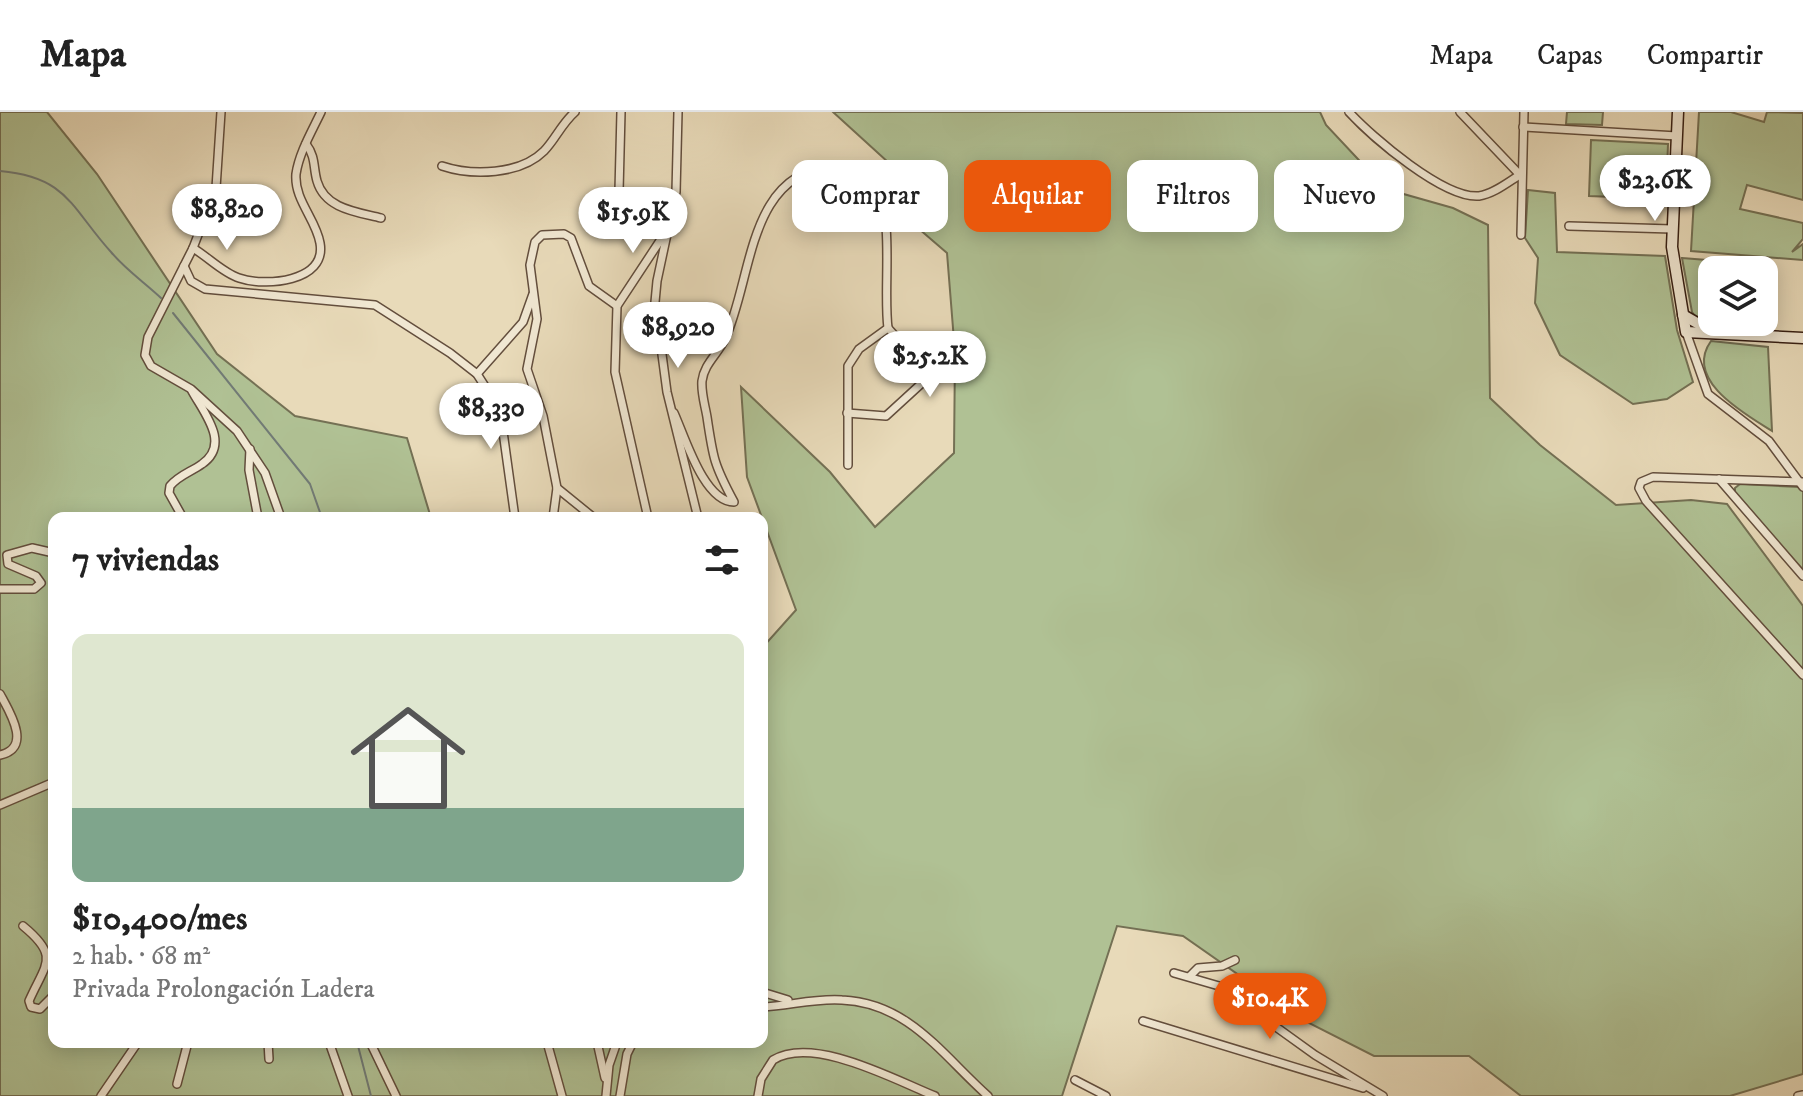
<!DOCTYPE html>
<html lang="es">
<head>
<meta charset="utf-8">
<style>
  :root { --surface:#fff; --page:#f2f2f2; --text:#222; --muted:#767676; --line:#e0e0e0; --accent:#ea580c }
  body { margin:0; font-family:"IM FELL DW Pica",serif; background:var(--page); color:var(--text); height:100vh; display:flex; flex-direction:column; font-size:30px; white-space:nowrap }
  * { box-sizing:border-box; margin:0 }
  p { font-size:26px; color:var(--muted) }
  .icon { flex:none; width:44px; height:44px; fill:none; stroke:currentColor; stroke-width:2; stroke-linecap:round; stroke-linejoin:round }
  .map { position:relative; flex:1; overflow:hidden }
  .panel { position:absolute; left:48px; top:400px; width:720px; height:536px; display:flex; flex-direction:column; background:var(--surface); border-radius:16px; box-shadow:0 4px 20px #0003 }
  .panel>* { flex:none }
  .banner { position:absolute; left:792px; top:48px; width:760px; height:72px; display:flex; gap:16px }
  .fabs { position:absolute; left:1698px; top:144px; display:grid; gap:16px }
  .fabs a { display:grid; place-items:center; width:80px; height:80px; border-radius:16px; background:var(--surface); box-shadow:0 4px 20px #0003; font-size:40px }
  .price { position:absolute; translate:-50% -68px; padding:0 18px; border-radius:28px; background:#fff; color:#222; font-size:26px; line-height:52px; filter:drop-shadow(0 2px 4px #0008) }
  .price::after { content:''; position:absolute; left:50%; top:48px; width:24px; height:18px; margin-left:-12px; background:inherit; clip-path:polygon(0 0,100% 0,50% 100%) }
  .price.selected { background:var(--accent); color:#fff }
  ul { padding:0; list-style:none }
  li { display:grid; align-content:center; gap:16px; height:424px; padding:0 24px }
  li+li { border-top:2px solid var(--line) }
  li span { display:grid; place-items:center; height:248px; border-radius:16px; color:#555 }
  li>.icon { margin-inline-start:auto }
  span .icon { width:144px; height:144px; fill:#fffc; stroke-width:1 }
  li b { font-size:34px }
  h2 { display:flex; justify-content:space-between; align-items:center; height:96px; padding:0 24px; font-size:34px }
  .pill { padding:0 28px; border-radius:16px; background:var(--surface); box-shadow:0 4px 20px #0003; font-size:28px; line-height:72px }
  .pill.selected { background:var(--accent); color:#fff }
  header { display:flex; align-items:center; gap:48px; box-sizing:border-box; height:112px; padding:0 40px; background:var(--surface); border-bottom:2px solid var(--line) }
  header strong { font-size:38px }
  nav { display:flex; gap:44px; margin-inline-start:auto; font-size:28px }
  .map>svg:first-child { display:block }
</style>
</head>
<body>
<header>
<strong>Mapa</strong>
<nav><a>Mapa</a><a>Capas</a><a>Compartir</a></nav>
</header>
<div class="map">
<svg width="1803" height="984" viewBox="0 0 1803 984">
  <rect width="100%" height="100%" fill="#e8dab9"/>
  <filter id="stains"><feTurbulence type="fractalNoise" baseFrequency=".0025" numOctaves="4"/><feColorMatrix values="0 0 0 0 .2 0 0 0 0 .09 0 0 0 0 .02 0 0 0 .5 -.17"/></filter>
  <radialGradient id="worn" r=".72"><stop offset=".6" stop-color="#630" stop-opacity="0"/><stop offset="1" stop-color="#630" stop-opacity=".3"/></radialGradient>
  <g fill="#b0c194" stroke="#747054" stroke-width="2">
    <polygon points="0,0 47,0 97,62 217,242 295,304 407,326 431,406 54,406 54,930 762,930 762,536 796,498 747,365 741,275 830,360 875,415 954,341 955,241 947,141 897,98 889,51 833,0 1320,0 1326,13 1386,77 1453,96 1488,113 1490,286 1540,333 1616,393 1691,388 1727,392 1803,494 1803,962 1730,984 1521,984 1469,944 1374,944 1303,908 1183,824 1117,814 1062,984 0,984"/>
    <polygon points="1567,0 1603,0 1602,13 1566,12"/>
    <polygon points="1699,0 1731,0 1764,10 1767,0 1803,1 1803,88 1747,73 1740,97 1803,111 1803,127 1792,140 1803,132 1803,148 1691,139"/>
    <polygon points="1591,28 1668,32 1666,87 1589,84"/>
    <polygon points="1528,78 1555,81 1557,140 1665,144 1677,218 1693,270 1667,287 1633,292 1560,243 1535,191 1538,146 1525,126"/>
    <polygon points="1682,146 1732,150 1732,158 1712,158 1712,210 1728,210 1728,213 1701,212 1692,200"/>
    <path d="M1711 229 1768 235 1772 319C1745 302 1683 268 1711 229Z"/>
    <polygon points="1740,372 1799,375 1803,379 1803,461 1735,384 1735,376"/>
  </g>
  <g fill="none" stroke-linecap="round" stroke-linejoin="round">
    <g stroke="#727b76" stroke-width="2">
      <path d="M0 59C68 65 71 96 111 140 126 158 144 170 161 186"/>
      <polyline points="173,201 310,372 322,406"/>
      <polyline points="357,930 371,984"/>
    </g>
    <defs>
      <g id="street">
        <polyline points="221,0 216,76 193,136 148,225 145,243 151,254 191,277 237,319 265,361 281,406"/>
        <polyline points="678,0 676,80 657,169 655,190 667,280 698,406"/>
        <path d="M1349 0C1372 25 1444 87 1479 84 1493 82 1507 71 1518 64"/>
        <polyline points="1460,0 1521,64"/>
        <polyline points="1523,15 1677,24"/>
        <path d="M306 32C316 45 313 55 317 69 325 97 357 100 381 106"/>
        <path d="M442 54C472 64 520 63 544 39 555 28 562 11 575 0"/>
        <polyline points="619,79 621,0"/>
        <polyline points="1569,114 1672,117"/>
        <polyline points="1521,123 1524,0"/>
        <path d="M193 136C208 145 223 161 239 166 265 175 327 170 320 131 316 107 294 88 296 62 299 41 312 19 321 0"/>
        <polyline points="184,154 191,169 205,177 375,193 450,241 477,262 500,298 515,406"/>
        <polyline points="1686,220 1708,282 1769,329 1803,375"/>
        <polyline points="477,262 523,210 533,182"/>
        <path d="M674 301C685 325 704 390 734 390 714 353 713 346 707 305 705 293 701 281 702 269 704 252 718 242 725 227 753 166 747 62 832 54 851 53 868 62 877 79 894 108 883 178 888 216L859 237 848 254V353"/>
        <polyline points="847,301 886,304 922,271 920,251 888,216"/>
        <polyline points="250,337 249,358 258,406"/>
        <polyline points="1719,367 1803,464"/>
        <polyline points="1803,370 1653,365 1641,370 1639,376 1646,389 1803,563"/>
        <path d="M183 406 169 381 170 374C179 363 191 360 202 352 231 332 204 301 192 279"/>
        <polyline points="553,406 557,376"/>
        <polyline points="594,406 557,376 543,304 527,257 537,207 530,153 535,130 542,123 564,122 571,126 589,174 617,194"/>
        <polyline points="648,406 615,260 617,194 669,115"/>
        <polyline points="0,477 34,477 41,471 36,464 8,452 7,443 32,436 54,441"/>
        <path d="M0 582C9 599 33 636 0 643"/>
        <polyline points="0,693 54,670"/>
        <path d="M23 814C61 845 45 852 29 889L31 895 40 897 54 883"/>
        <polyline points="1174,861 1219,874 1315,943 1383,984"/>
        <polyline points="1190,864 1198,856 1222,854 1235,848"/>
        <polyline points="762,880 788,888"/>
        <path d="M762 895C789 894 814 886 842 888 909 891 942 943 988 984"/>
        <polyline points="1143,909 1363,976"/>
        <polyline points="268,930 269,947"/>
        <polyline points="329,930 348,984"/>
        <polyline points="370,930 396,984"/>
        <polyline points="547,930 562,984"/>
        <polyline points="597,930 605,966"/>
        <polyline points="1075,968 1106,984"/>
        <polyline points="177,972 188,930"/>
        <polyline points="101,984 138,930"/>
        <polyline points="606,984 609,953 617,930"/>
        <polyline points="620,984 627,942 633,930"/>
        <path d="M758 984 761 967 773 948C813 923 895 968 935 984"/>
        <polyline points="1798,984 1803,983"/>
      </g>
      <g id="secondary">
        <polyline points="1678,0 1672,135 1686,220 1803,226"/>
        <polyline points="1683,203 1711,219"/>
      </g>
    </defs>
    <use href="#street" stroke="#634e3d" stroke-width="10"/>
    <use href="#secondary" stroke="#371f14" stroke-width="13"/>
    <use href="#street" stroke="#f0e7d2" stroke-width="7"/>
    <use href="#secondary" stroke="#f0e7d2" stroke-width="10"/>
  </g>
  <rect width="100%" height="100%" filter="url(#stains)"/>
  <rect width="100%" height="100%" fill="url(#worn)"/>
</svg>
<div class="fabs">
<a><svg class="icon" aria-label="layers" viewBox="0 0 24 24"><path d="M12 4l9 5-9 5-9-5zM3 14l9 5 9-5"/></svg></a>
</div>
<b class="price" style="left:1655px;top:111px">$23.6K</b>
<b class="price" style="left:227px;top:140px">$8,820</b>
<b class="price" style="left:633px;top:143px">$15.9K</b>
<b class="price" style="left:678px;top:258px">$8,920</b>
<b class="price" style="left:930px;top:287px">$25.2K</b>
<b class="price" style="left:491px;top:339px">$8,330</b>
<b class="price selected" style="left:1270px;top:929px">$10.4K</b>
<div class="banner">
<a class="pill">Comprar</a>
<a class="pill selected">Alquilar</a>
<a class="pill">Filtros</a>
<a class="pill">Nuevo</a>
</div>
<section class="panel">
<h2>7 viviendas<svg class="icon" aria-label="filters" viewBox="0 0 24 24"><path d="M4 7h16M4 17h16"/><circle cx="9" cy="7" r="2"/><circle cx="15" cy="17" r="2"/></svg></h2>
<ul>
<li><span style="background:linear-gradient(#dfe7d0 70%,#7fa58c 0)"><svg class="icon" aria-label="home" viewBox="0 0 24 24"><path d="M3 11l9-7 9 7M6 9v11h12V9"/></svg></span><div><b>$10,400/mes</b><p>2 hab. · 68 m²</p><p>Privada Prolongación Ladera</p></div></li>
</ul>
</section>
</div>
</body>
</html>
